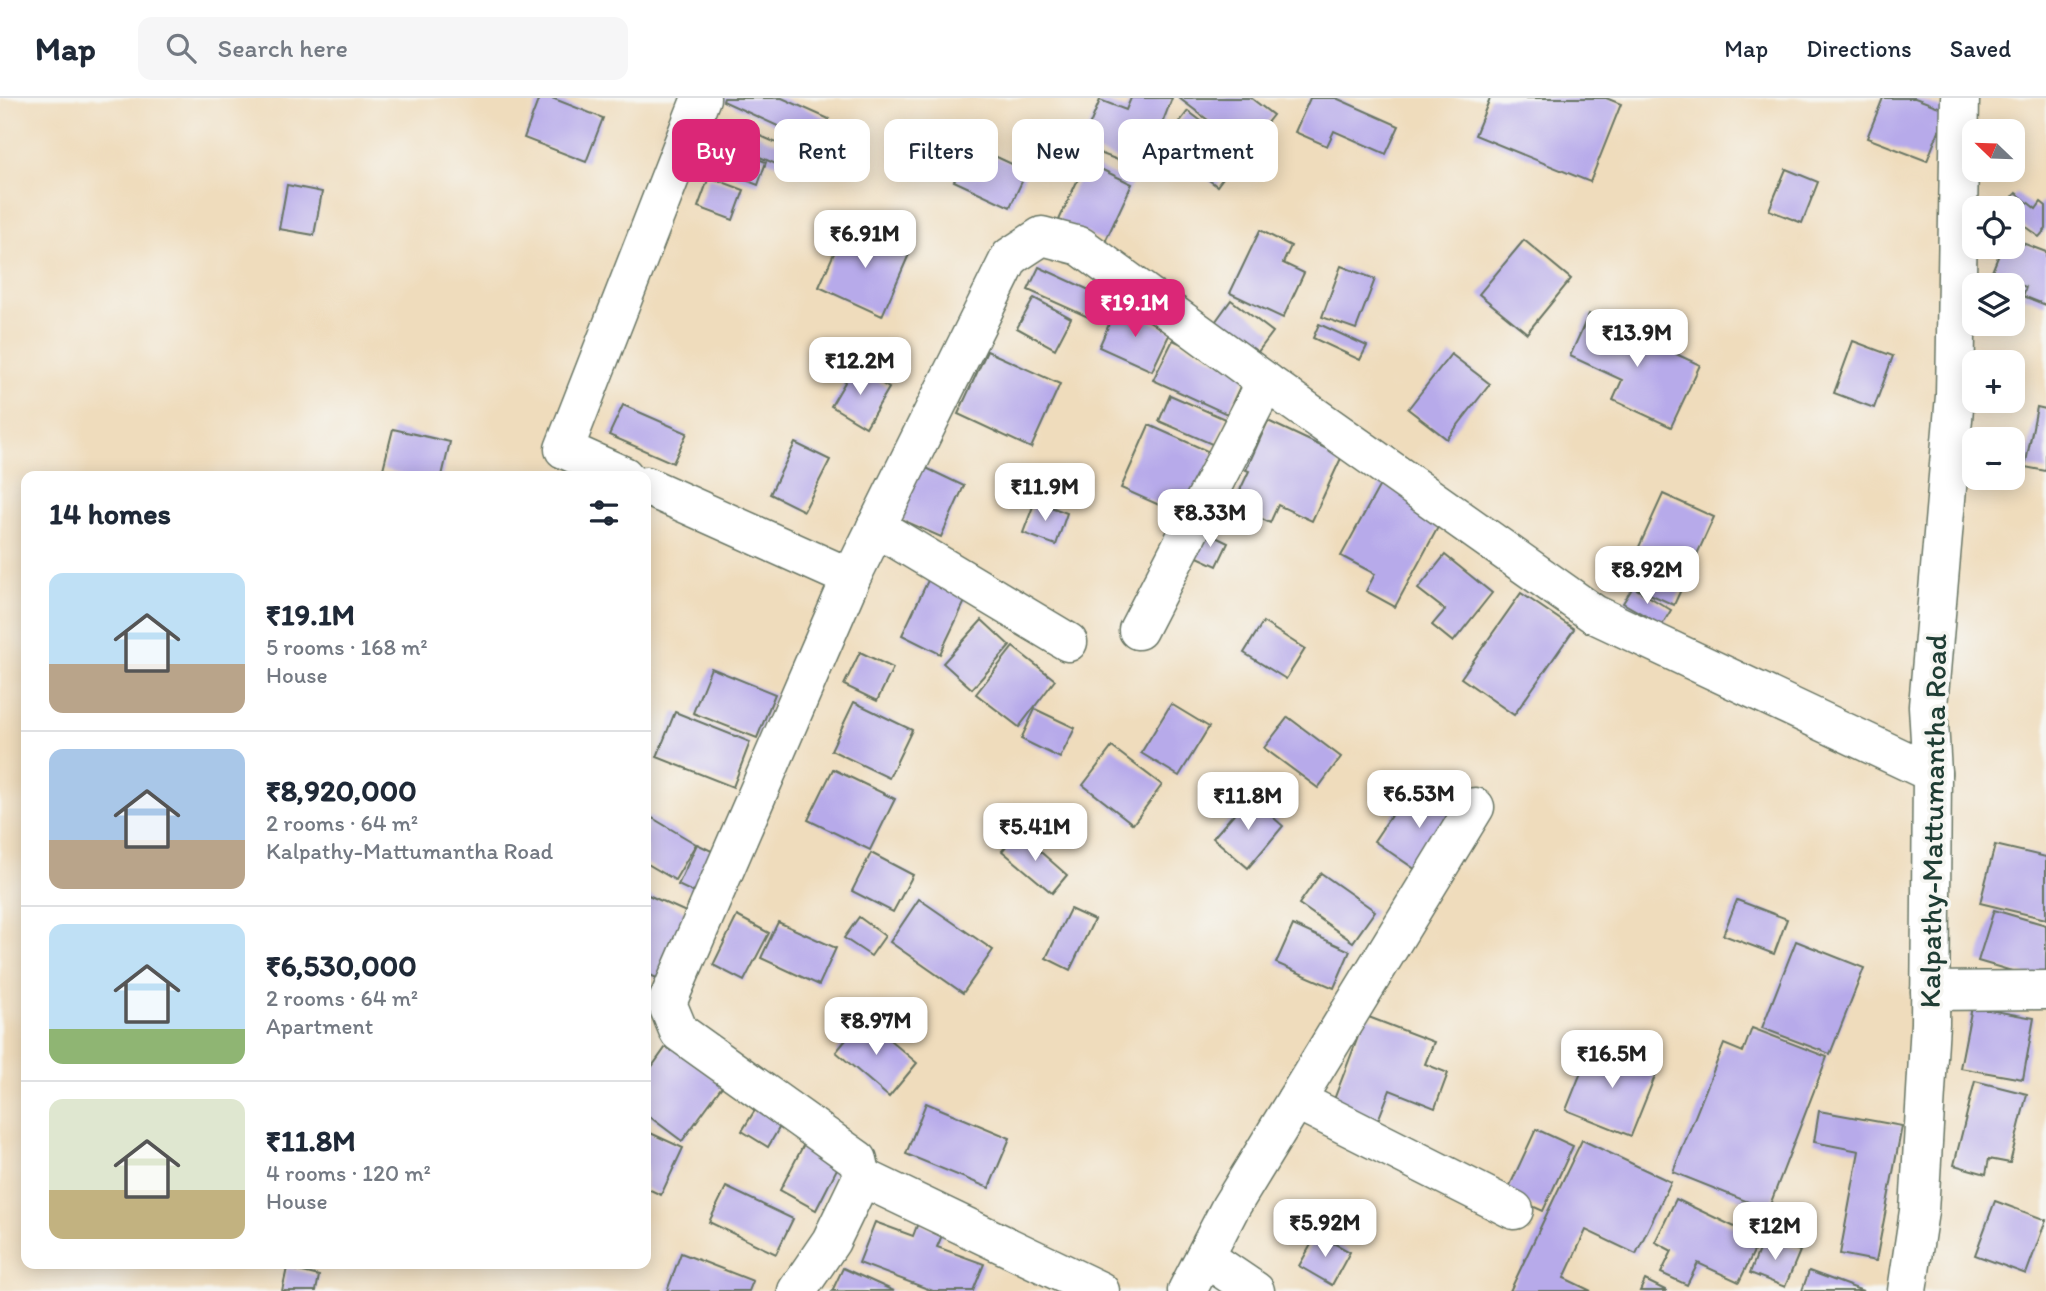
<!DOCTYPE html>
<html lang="en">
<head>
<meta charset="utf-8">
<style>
  :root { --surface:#fff; --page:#f6f6f7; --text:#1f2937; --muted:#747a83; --line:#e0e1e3; --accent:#db2777 }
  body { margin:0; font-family:Itim,sans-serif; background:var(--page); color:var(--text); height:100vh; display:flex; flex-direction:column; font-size:26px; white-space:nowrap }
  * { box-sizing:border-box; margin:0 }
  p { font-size:23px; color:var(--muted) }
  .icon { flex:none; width:38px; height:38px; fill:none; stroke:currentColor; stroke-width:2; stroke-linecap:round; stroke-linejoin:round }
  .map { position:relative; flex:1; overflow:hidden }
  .details { position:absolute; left:21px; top:373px; width:630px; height:798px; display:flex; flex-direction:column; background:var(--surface); border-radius:14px; box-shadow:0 4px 18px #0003 }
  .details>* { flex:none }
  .top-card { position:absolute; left:672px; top:21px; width:665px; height:63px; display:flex; gap:14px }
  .needle { width:46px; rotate:293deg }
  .fabs { position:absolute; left:1962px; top:21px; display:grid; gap:14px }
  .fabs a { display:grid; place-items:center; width:63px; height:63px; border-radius:14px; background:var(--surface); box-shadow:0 4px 18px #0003; font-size:35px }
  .price { position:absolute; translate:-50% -60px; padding:0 16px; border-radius:14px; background:#fff; color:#222; font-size:23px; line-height:46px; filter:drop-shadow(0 2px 4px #0008) }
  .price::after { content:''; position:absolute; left:50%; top:42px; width:21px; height:16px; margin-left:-10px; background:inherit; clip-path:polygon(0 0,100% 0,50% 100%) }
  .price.active { background:var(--accent); color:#fff }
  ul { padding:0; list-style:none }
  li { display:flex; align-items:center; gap:21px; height:175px; padding:0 28px }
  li+li { border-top:2px solid var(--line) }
  li span { display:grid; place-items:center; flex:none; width:196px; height:140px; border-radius:14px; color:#555 }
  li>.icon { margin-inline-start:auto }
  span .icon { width:84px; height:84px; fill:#fffc; stroke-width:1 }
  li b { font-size:30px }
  h2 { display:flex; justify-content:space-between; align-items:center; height:84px; padding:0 28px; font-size:30px }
  .chip { padding:0 24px; border-radius:14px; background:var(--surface); box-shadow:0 4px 18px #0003; font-size:24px; line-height:63px }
  .chip.active { background:var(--accent); color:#fff }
  header { display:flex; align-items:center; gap:42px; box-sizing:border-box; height:98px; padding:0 35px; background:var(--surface); border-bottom:2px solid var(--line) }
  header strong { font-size:33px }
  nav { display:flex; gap:38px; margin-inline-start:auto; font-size:24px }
  .search { width:490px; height:63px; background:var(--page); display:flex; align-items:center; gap:18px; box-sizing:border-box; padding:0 24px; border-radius:14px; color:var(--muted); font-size:26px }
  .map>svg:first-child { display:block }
</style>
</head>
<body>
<header>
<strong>Map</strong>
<div class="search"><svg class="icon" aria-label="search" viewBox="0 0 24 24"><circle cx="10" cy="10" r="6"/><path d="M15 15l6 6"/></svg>Search here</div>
<nav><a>Map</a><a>Directions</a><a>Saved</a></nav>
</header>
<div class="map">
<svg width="2046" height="1193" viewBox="0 0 2046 1193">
  <rect width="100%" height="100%" fill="#f6f6f2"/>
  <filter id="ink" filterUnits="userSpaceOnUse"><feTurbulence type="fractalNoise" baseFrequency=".0143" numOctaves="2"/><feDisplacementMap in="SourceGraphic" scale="14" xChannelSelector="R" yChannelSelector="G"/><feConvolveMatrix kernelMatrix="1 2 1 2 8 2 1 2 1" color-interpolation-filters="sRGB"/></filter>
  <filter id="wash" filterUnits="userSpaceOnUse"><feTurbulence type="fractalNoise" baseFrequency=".00686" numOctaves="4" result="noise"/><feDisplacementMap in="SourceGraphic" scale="28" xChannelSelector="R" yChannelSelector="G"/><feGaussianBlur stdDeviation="1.57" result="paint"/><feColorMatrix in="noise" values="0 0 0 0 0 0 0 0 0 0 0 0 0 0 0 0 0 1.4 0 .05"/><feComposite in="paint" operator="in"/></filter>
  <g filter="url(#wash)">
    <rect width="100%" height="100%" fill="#efdcbc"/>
    <g id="blocks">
      <g fill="#b7aaea">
        <polygon points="539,0 552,0 603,20 586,64 524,40"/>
        <polygon points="724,0 782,0 829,21 817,46 723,3"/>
        <polygon points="1131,0 1172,0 1144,72 1081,48 1100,2 1126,12"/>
        <polygon points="1179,0 1251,0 1273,17 1246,51"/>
        <polygon points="1310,0 1336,0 1399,28 1386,56 1334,33 1327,48 1295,34"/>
        <polygon points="1490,0 1606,0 1621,6 1590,84 1475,37"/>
        <polygon points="1883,0 1915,0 1947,12 1927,63 1867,40"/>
        <polygon points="1188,13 1242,54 1217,88 1162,47"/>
        <polygon points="719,20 802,56 794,74 712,38"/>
        <polygon points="971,47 1027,73 1010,109 954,83"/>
        <polygon points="723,48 766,64 758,87 714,70"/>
        <polygon points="1086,64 1132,86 1105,144 1059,122"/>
        <polygon points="1786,71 1818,84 1802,125 1769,112"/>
        <polygon points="709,79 744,92 733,122 698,109"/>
        <polygon points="287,87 322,94 314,137 279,131"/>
        <polygon points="2016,95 2036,111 2041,104 2046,108 2046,131 2039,139 2012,119 2012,110 2003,110"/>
        <polygon points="847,126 910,154 882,218 819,189"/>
        <polygon points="1260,132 1291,148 1283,165 1304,175 1283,220 1230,195"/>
        <polygon points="2012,141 2046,154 2046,207 2023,198 2026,189 1991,176 2002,149 2012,149"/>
        <polygon points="1524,142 1571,181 1527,235 1479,196"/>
        <polygon points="1341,168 1375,181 1356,231 1322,219"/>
        <polygon points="1039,169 1098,196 1088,219 1028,192"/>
        <polygon points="1034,200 1071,220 1055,251 1017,230"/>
        <polygon points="1231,202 1273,234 1254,259 1213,227"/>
        <polygon points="1117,208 1171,233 1152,273 1099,249"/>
        <polygon points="1589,216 1700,267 1671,329 1613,302 1622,282 1570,258"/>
        <polygon points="1319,226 1367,248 1360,262 1313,240"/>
        <polygon points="1173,242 1246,276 1227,316 1153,282"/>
        <polygon points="1853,243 1893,258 1874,310 1834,295"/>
        <polygon points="987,253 1060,286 1031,350 958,316"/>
        <polygon points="1451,256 1490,286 1447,341 1408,311"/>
        <polygon points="854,269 889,290 866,329 831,308"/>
        <polygon points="1170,297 1225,321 1214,347 1159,323"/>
        <polygon points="623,307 687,335 673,365 609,337"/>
        <polygon points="2037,309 2046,311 2046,373 2025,369"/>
        <polygon points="1268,323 1342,358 1312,423 1278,407 1270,425 1233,407 1249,373 1246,372"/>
        <polygon points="1149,327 1214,356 1186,419 1121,390"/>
        <polygon points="393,331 450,344 442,378 410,378 383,371"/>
        <polygon points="795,345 830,362 804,413 770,396"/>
        <polygon points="922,368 964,388 941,439 898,420"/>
        <polygon points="1381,385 1443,420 1395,509 1366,493 1375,476 1341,458"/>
        <polygon points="1663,396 1714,419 1674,507 1623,484"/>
        <polygon points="1035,403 1067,415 1056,447 1023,435"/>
        <polygon points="1203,433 1228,445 1217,468 1191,456"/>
        <polygon points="1445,457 1492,495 1453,544 1432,527 1445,512 1418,491"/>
        <polygon points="931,476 969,495 940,556 902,537"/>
        <polygon points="1633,489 1671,512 1662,527 1623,505"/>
        <polygon points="1521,495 1574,531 1514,617 1461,580"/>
        <polygon points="982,522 1010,548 972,591 943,565"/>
        <polygon points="1263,524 1305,551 1286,581 1244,555"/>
        <polygon points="1013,549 1055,582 1019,629 976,596"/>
        <polygon points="860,554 893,570 877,603 844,587"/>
        <polygon points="711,570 775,596 757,640 693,615"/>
        <polygon points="854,604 912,632 889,680 831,652"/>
        <polygon points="1171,606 1209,629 1179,678 1141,655"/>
        <polygon points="1035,611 1075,630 1060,660 1021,641"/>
        <polygon points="675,614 750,644 733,689 657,659"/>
        <polygon points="1288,619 1341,659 1318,690 1264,650"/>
        <polygon points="1112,649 1162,687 1133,726 1083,687"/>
        <polygon points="833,671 895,701 870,752 808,722"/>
        <polygon points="1413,685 1464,720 1425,778 1374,743"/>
        <polygon points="1249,698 1283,728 1248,770 1213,740"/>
        <polygon points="649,718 696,746 675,782 646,765 646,724"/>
        <polygon points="1018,734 1067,777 1052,795 1002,753"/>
        <polygon points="697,746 722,758 703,799 678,787"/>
        <polygon points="1995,747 2046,759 2046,821 1980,805"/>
        <polygon points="871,755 913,777 893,814 852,793"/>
        <polygon points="1321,775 1375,813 1353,844 1299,806"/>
        <polygon points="646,796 695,818 665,884 646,875"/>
        <polygon points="919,801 993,852 963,895 890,844"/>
        <polygon points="1737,802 1787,821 1774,856 1723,837"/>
        <polygon points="1070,811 1094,822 1070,872 1046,860"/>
        <polygon points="1994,812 2046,827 2046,883 1978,863"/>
        <polygon points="737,818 769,835 744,883 713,867"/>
        <polygon points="859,819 885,838 871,858 844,840"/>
        <polygon points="778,824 836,850 819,887 761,860"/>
        <polygon points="1293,827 1350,853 1334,890 1276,865"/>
        <polygon points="1796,843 1864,870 1830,956 1762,930"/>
        <polygon points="1972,909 2034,920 2023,981 1960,970"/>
        <polygon points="1366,918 1434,944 1425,966 1448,975 1435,1010 1390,992 1375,1030 1330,1012"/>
        <polygon points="864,920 917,965 889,999 836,954"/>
        <polygon points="1752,930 1827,959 1768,1112 1673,1074 1724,946 1743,954"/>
        <polygon points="668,946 723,987 682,1043 646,1016 646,977"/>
        <polygon points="1592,947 1657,973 1631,1038 1566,1012"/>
        <polygon points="1975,983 2027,996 2010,1065 1989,1061 1986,1076 1954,1067"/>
        <polygon points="926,1005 1010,1040 989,1090 906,1056"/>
        <polygon points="757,1009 782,1025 768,1049 742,1033"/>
        <polygon points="1819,1013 1902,1028 1876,1163 1840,1156 1859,1053 1814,1044"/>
        <polygon points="1536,1031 1573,1048 1543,1113 1506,1096"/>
        <polygon points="646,1033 683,1050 661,1097 646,1090"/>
        <polygon points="806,1042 842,1061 816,1112 780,1092"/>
        <polygon points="1582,1042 1671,1084 1636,1156 1586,1132 1564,1180 1591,1193 1510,1193"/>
        <polygon points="726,1089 793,1121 776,1156 709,1124"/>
        <polygon points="1676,1101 1760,1141 1739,1184 1698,1165 1687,1187 1661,1175 1672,1153 1655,1144"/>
        <polygon points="1995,1103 2046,1122 2026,1176 1975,1157"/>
        <polygon points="875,1124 913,1138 918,1125 943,1135 937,1149 984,1166 973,1193 933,1193 859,1165"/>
        <polygon points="1317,1136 1350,1154 1332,1187 1299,1168"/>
        <polygon points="1764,1139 1800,1153 1785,1189 1750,1175"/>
        <polygon points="681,1155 753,1183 749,1193 667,1193"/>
        <polygon points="287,1170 319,1178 316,1193 282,1193"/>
        <polygon points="843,1170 894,1193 832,1193"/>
        <polygon points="1809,1173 1863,1193 1802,1193"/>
        <polygon points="1645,1182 1667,1193 1640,1193"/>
      </g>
    </g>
  </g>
  <g filter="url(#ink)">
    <use href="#blocks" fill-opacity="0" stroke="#687564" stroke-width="2"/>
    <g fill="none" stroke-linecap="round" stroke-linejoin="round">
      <defs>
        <g id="minor">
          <polyline points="624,378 564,351 701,0"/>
          <polyline points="646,388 851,480"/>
          <polyline points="876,429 1068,544"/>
          <polyline points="1138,532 1266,284"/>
          <polyline points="1930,893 2046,892"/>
          <polyline points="1296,1002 1514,1112"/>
          <polyline points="862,1079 1100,1193"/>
          <polyline points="1205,1159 1255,1193"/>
          <polyline points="797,1193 831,1143 862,1079 858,1062 679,934 667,905 851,480 1010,159 1042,138 1080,148 1266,284 1594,516 1932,675"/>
          <polyline points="1187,1193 1230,1110 1475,709"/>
        </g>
        <polyline id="tertiary" points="1907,1193 1919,1113 1930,925 1932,675 1928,608 1955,298 1960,0"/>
      </defs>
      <use href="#minor" stroke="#687564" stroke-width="41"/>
      <use href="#tertiary" stroke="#687564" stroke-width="41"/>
      <use href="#minor" stroke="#fff" stroke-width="38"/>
      <use href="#tertiary" stroke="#fff" stroke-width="38"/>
    </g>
  </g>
  <g text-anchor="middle" stroke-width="7" stroke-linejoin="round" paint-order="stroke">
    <g font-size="30" fill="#1f3d34" stroke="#f6f6f2">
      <text transform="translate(1933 723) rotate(-89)" y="10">Kalpathy-Mattumantha Road</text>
    </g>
  </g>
</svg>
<div class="fabs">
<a><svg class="needle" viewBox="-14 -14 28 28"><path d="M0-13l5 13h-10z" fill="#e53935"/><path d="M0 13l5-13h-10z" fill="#747a83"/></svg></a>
<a><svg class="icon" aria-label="locate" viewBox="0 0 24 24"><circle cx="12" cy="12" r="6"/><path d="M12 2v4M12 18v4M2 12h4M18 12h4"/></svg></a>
<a><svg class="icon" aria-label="layers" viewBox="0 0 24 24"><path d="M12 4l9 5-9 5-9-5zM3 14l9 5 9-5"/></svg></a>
<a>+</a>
<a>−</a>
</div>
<b class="price" style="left:865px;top:172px">₹6.91M</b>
<b class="price active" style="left:1135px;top:241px">₹19.1M</b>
<b class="price" style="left:1637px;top:271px">₹13.9M</b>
<b class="price" style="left:860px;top:299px">₹12.2M</b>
<b class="price" style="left:1045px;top:425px">₹11.9M</b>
<b class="price" style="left:1210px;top:451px">₹8.33M</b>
<b class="price" style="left:1647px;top:508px">₹8.92M</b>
<b class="price" style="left:1419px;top:732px">₹6.53M</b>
<b class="price" style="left:1248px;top:734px">₹11.8M</b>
<b class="price" style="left:1035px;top:765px">₹5.41M</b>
<b class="price" style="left:876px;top:959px">₹8.97M</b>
<b class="price" style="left:1612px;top:992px">₹16.5M</b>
<b class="price" style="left:1325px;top:1161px">₹5.92M</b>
<b class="price" style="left:1775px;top:1164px">₹12M</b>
<div class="top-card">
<a class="chip active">Buy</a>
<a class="chip">Rent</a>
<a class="chip">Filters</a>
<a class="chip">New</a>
<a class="chip">Apartment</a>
</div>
<section class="details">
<h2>14 homes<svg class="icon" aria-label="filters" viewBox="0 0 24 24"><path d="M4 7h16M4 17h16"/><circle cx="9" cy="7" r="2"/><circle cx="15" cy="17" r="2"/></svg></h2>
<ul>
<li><span style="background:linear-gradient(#bfe0f5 65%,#b9a48a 0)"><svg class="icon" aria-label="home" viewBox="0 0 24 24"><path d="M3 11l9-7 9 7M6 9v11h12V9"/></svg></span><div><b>₹19.1M</b><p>5 rooms · 168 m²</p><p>House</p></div></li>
<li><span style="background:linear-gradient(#a9c7e8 65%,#b9a48a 0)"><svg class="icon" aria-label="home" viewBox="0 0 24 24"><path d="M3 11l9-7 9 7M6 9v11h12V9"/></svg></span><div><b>₹8,920,000</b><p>2 rooms · 64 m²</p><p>Kalpathy-Mattumantha Road</p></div></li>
<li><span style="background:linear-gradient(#bfe0f5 75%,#8fb573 0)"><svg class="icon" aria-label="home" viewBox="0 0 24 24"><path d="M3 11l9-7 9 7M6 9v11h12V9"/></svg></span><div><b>₹6,530,000</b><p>2 rooms · 64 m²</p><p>Apartment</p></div></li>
<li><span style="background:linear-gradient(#dfe7d0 65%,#c2b280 0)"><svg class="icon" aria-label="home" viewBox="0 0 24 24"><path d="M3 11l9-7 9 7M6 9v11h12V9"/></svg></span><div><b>₹11.8M</b><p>4 rooms · 120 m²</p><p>House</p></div></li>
</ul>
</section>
</div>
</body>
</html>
